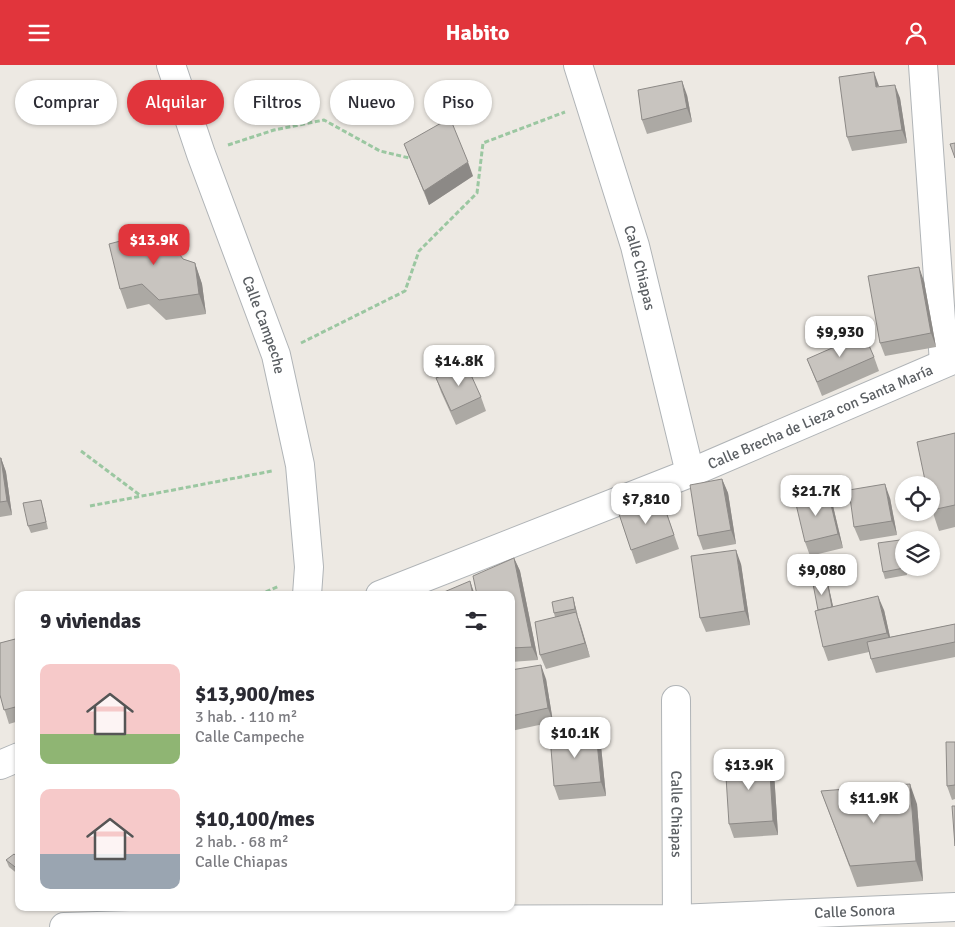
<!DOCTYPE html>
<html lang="es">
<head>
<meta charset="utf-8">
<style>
  :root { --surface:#fff; --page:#f7f7f7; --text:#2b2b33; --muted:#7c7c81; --accent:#e1353c }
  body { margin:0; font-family:Signika,sans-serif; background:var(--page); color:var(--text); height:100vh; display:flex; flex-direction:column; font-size:19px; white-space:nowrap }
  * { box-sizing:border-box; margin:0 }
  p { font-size:16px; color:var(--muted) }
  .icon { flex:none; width:28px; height:28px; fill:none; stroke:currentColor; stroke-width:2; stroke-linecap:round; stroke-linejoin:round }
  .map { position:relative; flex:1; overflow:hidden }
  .drawer { position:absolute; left:15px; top:526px; width:500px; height:320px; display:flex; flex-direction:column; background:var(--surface); border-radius:10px; box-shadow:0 1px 4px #0004 }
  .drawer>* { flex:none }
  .banner { position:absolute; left:15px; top:15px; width:500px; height:45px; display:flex; gap:10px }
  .controls { position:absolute; left:895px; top:411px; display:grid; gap:10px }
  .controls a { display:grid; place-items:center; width:45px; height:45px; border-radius:50%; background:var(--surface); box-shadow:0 1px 4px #0004; font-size:25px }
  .price { position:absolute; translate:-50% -42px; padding:0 11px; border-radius:10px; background:#fff; color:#222; font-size:16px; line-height:32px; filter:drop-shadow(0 1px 2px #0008) }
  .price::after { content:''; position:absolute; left:50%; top:30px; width:15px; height:11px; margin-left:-8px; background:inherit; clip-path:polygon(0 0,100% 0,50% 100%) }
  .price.current { background:var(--accent); color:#fff }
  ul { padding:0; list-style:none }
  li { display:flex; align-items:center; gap:15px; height:125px; padding:0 25px }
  li span { display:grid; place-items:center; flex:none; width:140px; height:100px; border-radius:10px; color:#555 }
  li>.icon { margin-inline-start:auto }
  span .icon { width:60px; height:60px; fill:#fffc; stroke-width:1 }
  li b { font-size:21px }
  h2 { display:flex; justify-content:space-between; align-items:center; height:60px; padding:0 25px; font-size:21px }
  .pill { padding:0 18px; border-radius:22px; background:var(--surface); box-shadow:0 1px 4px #0004; font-size:18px; line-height:45px }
  .pill.current { background:var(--accent); color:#fff }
  header { display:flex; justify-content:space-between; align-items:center; height:65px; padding:0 25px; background:var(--accent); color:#fff; font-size:22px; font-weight:700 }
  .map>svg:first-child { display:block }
</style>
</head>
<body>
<header><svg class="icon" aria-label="menu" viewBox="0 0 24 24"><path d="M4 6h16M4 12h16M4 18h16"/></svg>Habito<svg class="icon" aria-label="person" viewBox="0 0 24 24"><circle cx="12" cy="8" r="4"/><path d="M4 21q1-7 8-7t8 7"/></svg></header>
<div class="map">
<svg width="955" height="862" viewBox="0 0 955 862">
  <rect width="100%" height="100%" fill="#ede9e3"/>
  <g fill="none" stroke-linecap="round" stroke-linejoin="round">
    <defs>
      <g id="street">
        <path id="s1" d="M171 0 201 89 276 290 300 400 309 502 307 530"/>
        <path id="s2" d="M578 0 635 181 690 408"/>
        <polyline points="923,0 944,298"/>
        <path id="s3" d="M380 530 690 408 955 294"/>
        <path id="s4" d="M676 635 677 862"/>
        <polyline points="0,700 19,692"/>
        <path id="s5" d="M64 862 301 855 677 854 955 842"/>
      </g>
    </defs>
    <use href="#street" stroke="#b0b4b7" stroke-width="30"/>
    <g stroke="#9bc7a1" stroke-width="3" stroke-dasharray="5 2.5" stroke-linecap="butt">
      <polyline points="228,80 274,65 324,55 380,86 409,93"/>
      <polyline points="301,278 405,226 419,186 477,128 483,78 565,47"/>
      <polyline points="81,386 141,431"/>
      <polyline points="90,441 272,406"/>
      <polyline points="259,530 279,521"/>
    </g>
    <use href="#street" stroke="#fff" stroke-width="28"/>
  </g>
  <g fill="#aca9a4">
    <polygon points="879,21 900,33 907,78 852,86 847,72"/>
    <polygon points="687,30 692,57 647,69 642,55"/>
    <polygon points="404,79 473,111 429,140"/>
    <polygon points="183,194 195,198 202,219 206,249 166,255 149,239 127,244 120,224"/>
    <polygon points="924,216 936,282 885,291 880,278"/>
    <polygon points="874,292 879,306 822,331 807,294"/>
    <polygon points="436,313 481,332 486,346 456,360 441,327"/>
    <polygon points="955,368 955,462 939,466 932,445"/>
    <polygon points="0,393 1,393 6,407 12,450 0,452"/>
    <polygon points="722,414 728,428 736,479 703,485 698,471"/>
    <polygon points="828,427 833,441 843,483 810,491 805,477"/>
    <polygon points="890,433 897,470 860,476 854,462"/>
    <polygon points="43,442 48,464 31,468 28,461"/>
    <polygon points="619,449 667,449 679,484 636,499"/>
    <polygon points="902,482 904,502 906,502 907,510 885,514 883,507"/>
    <polygon points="514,493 520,506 538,595 511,597 511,530"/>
    <polygon points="741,499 750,560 706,567 700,553"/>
    <polygon points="827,516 829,523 833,542 884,545 890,572 955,559 955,592 876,608 871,594 869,587 828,596 823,582 818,545"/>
    <polygon points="573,532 575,540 577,551 590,592 546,604 540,590 555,552 554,548"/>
    <polygon points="19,573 19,656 9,659 1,633 0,633 0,578"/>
    <polygon points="511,605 546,614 553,657 511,666"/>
    <polygon points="596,667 601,681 606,731 559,735 554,721"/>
    <polygon points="955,677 955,734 952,735 947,721"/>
    <polygon points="769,693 774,707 778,770 734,773 729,759"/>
    <polygon points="821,726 917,739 923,816 857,822"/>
    <polygon points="19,793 19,810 9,802 6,795"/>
    <polygon points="226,842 256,842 227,844"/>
  </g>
  <g fill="#8c8986">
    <polygon points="874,7 879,21 876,22"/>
    <polygon points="682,16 687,30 692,57 687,43"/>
    <polygon points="895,20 900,33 907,78 902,65"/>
    <polygon points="468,97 473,111 429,140 424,126"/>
    <polygon points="195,198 202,219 206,249 199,229"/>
    <polygon points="919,202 924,216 936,282 931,268"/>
    <polygon points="1,393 6,407 12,450 7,436"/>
    <polygon points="722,414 728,428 736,479 731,465"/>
    <polygon points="885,419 890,433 897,470 892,456"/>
    <polygon points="828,427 833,441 843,483 838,469"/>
    <polygon points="900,475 902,482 904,491 904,500"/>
    <polygon points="736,485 741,499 750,560 745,546"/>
    <polygon points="514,493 520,506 538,595 532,582"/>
    <polygon points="470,516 475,530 473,530"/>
    <polygon points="827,516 829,523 835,550 832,543"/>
    <polygon points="878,531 884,545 892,581 887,568"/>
    <polygon points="573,532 575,540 578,551 575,544"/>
    <polygon points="576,547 581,561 590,592 585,578"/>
    <polygon points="541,600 546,614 553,657 548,643"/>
    <polygon points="596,667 601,681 606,731 601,717"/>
    <polygon points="769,693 774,707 778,770 773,756"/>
    <polygon points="910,719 917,739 923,816 916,796"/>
  </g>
  <g fill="#c8c4bf" stroke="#8c8986">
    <polygon points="874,7 876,22 895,20 902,65 847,72 839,12"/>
    <polygon points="682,16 687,43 642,55 638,25"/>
    <polygon points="450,53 468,97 424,126 404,79"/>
    <polygon points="955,78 955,93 950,79"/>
    <polygon points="162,165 183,194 195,198 199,229 159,235 142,219 120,224 109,179"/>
    <polygon points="919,202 931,268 880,278 868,211"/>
    <polygon points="864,269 874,292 817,317 807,294"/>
    <polygon points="466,299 481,332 451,346 436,313"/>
    <polygon points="955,368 955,440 932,445 931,442 931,420 926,420 917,377"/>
    <polygon points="0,393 1,393 7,436 0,437"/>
    <polygon points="722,414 731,465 698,471 690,420"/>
    <polygon points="885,419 892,456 854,462 849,425"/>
    <polygon points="828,427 838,469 805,477 795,435"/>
    <polygon points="41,435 46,457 28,461 23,438"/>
    <polygon points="662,435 674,470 631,485 619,449"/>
    <polygon points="900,475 904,503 883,507 878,478"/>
    <polygon points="736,485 745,546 700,553 691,491"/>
    <polygon points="514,493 532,582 511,583 511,530 477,530 473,511"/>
    <polygon points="470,516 473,530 445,530 444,527"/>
    <polygon points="827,516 832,542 818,545 813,519"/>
    <polygon points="440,528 441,530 432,530"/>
    <polygon points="878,531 887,568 823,582 815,546"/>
    <polygon points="573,532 575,544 554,548 552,537"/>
    <polygon points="576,547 585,578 540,590 535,557"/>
    <polygon points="955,559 955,577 871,594 867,577"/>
    <polygon points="19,573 19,641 4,645 0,630 0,578"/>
    <polygon points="541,600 548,643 511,651 511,641 512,646 511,639 511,605"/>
    <polygon points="596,667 601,717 554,721 550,671"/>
    <polygon points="946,677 955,677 955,720 947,721"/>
    <polygon points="769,693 773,756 729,759 725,696"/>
    <polygon points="910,719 916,796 850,801 821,726"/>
    <polygon points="952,741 955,741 955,781"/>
    <polygon points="14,789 19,793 19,805 6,795"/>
  </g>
  <g text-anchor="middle" stroke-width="4.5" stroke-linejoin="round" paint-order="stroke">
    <g font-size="15" fill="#5b5f63" stroke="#fff">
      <text dy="5" stroke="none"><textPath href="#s2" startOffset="212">Calle Chiapas</textPath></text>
      <text dy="5" stroke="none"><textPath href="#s1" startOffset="276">Calle Campeche</textPath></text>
      <text dy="5" stroke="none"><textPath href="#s3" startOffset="475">Calle Brecha de Lieza con Santa María</textPath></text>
      <text dy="5" stroke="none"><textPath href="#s4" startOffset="114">Calle Chiapas</textPath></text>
      <text dy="5" stroke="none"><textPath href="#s5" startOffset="791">Calle Sonora</textPath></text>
    </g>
  </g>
</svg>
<div class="controls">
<a><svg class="icon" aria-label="locate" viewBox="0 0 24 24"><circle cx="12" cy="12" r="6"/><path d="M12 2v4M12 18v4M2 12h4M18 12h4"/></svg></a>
<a><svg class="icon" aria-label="layers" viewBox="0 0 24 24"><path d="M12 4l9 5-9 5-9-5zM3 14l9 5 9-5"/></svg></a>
</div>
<b class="price current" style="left:154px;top:201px">$13.9K</b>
<b class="price" style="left:840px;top:293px">$9,930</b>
<b class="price" style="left:459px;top:322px">$14.8K</b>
<b class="price" style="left:816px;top:452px">$21.7K</b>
<b class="price" style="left:646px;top:460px">$7,810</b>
<b class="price" style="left:822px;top:531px">$9,080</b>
<b class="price" style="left:575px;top:694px">$10.1K</b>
<b class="price" style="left:749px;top:726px">$13.9K</b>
<b class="price" style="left:874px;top:759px">$11.9K</b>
<div class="banner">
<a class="pill">Comprar</a>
<a class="pill current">Alquilar</a>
<a class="pill">Filtros</a>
<a class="pill">Nuevo</a>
<a class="pill">Piso</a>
</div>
<section class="drawer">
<h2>9 viviendas<svg class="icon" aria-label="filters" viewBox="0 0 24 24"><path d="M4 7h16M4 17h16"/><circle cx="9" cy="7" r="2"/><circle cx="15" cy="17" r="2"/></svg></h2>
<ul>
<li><span style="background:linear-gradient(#f6c9c9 70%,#8fb573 0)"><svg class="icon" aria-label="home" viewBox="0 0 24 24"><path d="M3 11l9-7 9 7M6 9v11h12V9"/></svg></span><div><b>$13,900/mes</b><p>3 hab. · 110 m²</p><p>Calle Campeche</p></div></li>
<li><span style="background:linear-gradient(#f6c9c9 65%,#9aa5b1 0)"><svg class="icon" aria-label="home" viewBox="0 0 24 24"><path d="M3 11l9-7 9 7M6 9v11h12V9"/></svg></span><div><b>$10,100/mes</b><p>2 hab. · 68 m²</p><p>Calle Chiapas</p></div></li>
</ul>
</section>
</div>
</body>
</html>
